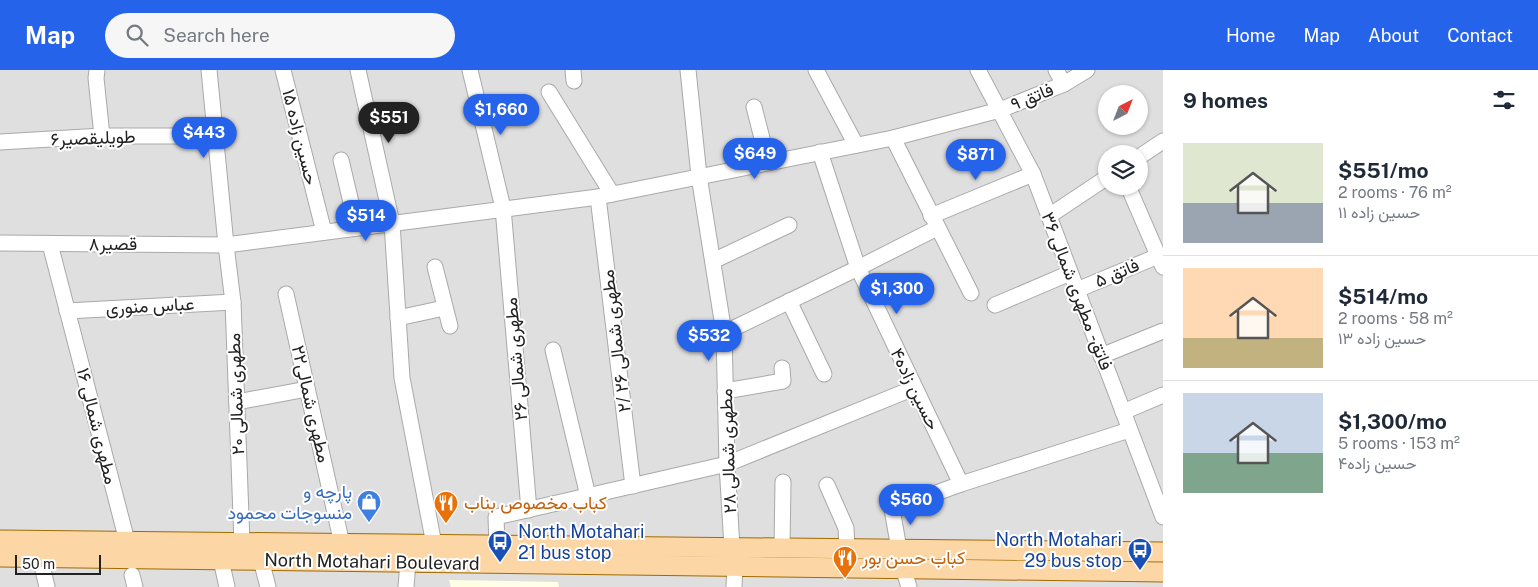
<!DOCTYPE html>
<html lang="en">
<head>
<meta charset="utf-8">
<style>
  :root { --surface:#fff; --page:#f6f6f7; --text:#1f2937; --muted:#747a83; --line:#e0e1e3; --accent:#2563eb }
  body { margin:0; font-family:"Public Sans",Vazirmatn,sans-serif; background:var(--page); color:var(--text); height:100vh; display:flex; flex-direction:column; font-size:19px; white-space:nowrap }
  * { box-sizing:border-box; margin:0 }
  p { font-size:16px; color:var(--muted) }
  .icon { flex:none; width:28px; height:28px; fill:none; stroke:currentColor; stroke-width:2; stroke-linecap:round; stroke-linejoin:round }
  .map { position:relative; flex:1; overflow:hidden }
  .sheet { display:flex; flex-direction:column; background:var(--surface); width:375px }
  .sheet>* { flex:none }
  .needle { width:32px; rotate:42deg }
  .fabs { position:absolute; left:1098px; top:15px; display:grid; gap:10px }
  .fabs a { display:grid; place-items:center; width:50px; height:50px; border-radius:50%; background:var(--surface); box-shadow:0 1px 4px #0004; font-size:25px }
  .scale { position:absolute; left:15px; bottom:12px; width:86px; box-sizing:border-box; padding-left:5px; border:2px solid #222; border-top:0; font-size:14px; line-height:18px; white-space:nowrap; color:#222; -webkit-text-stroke:4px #fff; paint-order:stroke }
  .price { position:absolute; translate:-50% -42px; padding:0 11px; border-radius:18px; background:var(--accent); color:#fff; font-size:16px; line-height:32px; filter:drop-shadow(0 1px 2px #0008) }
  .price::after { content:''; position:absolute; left:50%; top:30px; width:15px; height:11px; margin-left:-8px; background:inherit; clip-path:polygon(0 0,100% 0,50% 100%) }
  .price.current { background:#222; color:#fff }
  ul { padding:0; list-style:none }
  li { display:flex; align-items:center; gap:15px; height:125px; padding:0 20px }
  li+li { border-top:1px solid var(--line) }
  li span { display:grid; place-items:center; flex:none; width:140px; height:100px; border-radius:0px; color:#555 }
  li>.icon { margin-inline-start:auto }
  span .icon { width:60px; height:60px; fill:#fffc; stroke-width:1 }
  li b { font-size:21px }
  h2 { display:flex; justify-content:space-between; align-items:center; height:60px; padding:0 20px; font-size:21px }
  header { display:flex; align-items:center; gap:30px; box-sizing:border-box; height:70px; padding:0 25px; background:var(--accent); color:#fff }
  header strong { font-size:24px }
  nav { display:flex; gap:28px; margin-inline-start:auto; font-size:18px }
  .search { width:350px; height:45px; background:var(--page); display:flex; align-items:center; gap:12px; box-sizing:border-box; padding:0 18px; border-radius:28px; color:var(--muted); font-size:19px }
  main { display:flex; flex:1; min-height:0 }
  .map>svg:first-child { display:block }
</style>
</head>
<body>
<header>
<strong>Map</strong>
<div class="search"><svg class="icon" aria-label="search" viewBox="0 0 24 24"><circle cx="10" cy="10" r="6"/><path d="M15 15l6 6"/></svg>Search here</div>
<nav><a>Home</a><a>Map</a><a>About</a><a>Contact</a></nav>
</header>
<main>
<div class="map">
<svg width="1163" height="517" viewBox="0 0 1163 517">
  <rect width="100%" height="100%" fill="#f2efe9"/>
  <path fill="#e0dfdf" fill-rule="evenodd" d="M0 0H1163V517H0ZM1106 24H1139V56H1106ZM1106 84H1139V116H1106Z"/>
  <polygon fill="#ffffe5" points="449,510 558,512 559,517 451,517"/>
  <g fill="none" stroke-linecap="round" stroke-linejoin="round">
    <defs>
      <g id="minor">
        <polyline points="97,0 96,8 102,66"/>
        <polyline points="209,0 226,175 233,232 242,473"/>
        <polyline points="283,0 324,162"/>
        <polyline points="358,0 392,153 402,308 434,474"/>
        <polyline points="470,0 503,138 529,440"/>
        <polyline points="573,0 574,11"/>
        <polyline points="688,0 699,106 724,263 727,394 732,478"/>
        <polyline points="816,0 856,75"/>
        <polyline points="978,0 1033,104 1163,447"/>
        <polyline points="1056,0 1064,14"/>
        <polyline points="549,22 612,124"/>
        <polyline points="754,37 768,92"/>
        <polyline points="893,68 971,223"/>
        <polyline points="0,72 102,66 217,66"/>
        <polyline points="820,82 858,198 961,414"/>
        <polyline points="1139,87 1163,71"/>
        <polyline points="341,90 357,158"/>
        <polyline points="1128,116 1163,197"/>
        <polyline points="598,127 633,416"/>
        <polyline points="931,146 1033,104"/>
        <polyline points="1049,146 1106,108"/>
        <polyline points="0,173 226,175 598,127 893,68 1000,40 1064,14 1087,0"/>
        <polyline points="50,174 127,471"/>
        <polyline points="713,191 789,155"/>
        <polyline points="435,197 450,256"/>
        <polyline points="1077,220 1158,186"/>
        <polyline points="286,224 342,474"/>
        <polyline points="789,231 824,304"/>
        <polyline points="995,235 1070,203"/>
        <polyline points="67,241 233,232"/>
        <polyline points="398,248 444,238"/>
        <polyline points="724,263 858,198 937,158"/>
        <polyline points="553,280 588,426"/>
        <polyline points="1101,286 1163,261"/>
        <polyline points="725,321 783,311 782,298"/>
        <polyline points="237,332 307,319"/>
        <polyline points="1123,342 1163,325"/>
        <polyline points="827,415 846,458 847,479"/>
        <polyline points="497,475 496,447 727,394 914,318"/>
        <polyline points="782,478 783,412"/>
        <polyline points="899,479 892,439 961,414 1129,360"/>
        <polyline points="40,487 47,517"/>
        <polyline points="221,490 227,517"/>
        <polyline points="261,490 268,517"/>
        <polyline points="903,498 909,517"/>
        <polyline points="132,505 135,517"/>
        <polyline points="406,517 408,492"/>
        <polyline points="734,517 735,496"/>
      </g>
      <g id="major">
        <polyline points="0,470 1163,482"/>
        <polyline points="0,487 1163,502"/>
      </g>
    </defs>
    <use href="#minor" stroke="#a9a9a9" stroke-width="17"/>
    <use href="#major" stroke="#a06b00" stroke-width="21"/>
    <use href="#minor" stroke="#fff" stroke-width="15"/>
    <use href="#major" stroke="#fcd6a4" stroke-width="19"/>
  </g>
  <defs>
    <symbol id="shop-pin" viewBox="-11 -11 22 30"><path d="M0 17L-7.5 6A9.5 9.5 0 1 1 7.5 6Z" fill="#3f7fe0" stroke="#fff"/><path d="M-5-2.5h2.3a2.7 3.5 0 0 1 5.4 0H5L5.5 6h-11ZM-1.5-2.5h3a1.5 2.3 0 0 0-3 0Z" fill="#fff"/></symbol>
    <symbol id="restaurant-pin" viewBox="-11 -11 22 30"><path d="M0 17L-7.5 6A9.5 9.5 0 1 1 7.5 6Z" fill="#e8710a" stroke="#fff"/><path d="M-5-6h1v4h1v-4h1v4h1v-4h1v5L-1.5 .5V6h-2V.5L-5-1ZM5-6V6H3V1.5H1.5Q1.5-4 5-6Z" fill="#fff"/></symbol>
    <symbol id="bus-pin" viewBox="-11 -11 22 30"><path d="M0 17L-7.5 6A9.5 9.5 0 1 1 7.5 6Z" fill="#1a4fb4" stroke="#fff"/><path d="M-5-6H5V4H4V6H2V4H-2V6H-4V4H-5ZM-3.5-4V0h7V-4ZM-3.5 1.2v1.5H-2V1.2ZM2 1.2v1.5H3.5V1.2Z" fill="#fff"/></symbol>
  </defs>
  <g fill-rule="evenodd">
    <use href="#shop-pin" x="355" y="418" width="28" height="38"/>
    <use href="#restaurant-pin" x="432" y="419" width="28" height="38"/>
    <use href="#bus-pin" x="486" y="458" width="28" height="38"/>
    <use href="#bus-pin" x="1126" y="466" width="28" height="38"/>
    <use href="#restaurant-pin" x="831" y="474" width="28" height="38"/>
  </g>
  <g text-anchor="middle" stroke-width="4" stroke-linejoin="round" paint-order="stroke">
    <g font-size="18" fill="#222" stroke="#fff">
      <text transform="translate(1032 27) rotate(-22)" y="6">فاتق ۹</text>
      <text transform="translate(300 67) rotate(76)" y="6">حسین زاده ۱۵</text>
      <text transform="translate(93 68) rotate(-2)" y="6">طویلیقصیر۶</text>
      <text x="113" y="180">قصیر۸</text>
      <text transform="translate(1117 203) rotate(-23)" y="6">فاتق ۵</text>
      <text transform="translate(1077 221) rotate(69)" y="6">فاتق - مطهری شمالی ۳۶</text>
      <text transform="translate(150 236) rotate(-3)" y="6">عباس منوری</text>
      <text transform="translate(616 271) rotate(-97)" y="6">مطهری شمالی ۲۶ /۲</text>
      <text transform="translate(516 289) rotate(-95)" y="6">مطهری شمالی ۲۶</text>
      <text transform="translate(915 319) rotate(64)" y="6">حسین زاده۴</text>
      <text transform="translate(236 324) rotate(-92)" y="6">مطهری شمالی ۲۰</text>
      <text transform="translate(311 334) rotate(77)" y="6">مطهری شمالی۲۲</text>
      <text transform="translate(97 356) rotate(76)" y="6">مطهری شمالی ۱۶</text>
      <text transform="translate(728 381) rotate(-92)" y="6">مطهری شمالی ۲۸</text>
      <text transform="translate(372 492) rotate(1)" y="6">North Motahari Boulevard</text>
    </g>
    <g font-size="18" fill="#366cbe" stroke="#fff" text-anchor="end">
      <text x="352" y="428">پارچه و<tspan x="352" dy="21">منسوجات محمود</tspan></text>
    </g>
    <g font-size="18" fill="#c56008" stroke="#fff" text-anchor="start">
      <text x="464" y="439">كباب مخصوص بناب</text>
      <text x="862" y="494">كباب حسن بور</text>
    </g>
    <g font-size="18" fill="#164399" stroke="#fff" text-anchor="start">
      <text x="518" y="468">North Motahari<tspan x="518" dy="21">21 bus stop</tspan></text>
      <text x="1122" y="476" text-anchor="end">North Motahari<tspan x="1122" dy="21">29 bus stop</tspan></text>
    </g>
  </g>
</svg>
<div class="fabs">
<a><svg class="needle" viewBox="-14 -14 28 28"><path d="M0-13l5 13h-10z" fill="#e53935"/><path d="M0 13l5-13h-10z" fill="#747a83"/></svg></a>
<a><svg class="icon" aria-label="layers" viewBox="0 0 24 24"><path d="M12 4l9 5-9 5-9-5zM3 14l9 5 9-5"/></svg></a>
</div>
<div class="scale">50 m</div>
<b class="price" style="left:501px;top:66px">$1,660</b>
<b class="price current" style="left:389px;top:74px">$551</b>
<b class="price" style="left:204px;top:89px">$443</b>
<b class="price" style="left:755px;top:110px">$649</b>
<b class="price" style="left:976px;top:111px">$871</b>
<b class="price" style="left:366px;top:172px">$514</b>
<b class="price" style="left:897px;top:245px">$1,300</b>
<b class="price" style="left:709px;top:292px">$532</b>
<b class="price" style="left:911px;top:456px">$560</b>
</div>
<section class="sheet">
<h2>9 homes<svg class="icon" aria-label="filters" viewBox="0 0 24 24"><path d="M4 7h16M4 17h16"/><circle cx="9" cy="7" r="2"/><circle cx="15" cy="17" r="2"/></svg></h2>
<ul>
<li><span style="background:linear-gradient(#dfe7d0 60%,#9aa5b1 0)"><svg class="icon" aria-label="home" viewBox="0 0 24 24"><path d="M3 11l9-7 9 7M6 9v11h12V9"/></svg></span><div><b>$551/mo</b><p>2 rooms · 76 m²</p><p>حسین زاده ۱۱</p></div></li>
<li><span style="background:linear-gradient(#ffd9b3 70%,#c2b280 0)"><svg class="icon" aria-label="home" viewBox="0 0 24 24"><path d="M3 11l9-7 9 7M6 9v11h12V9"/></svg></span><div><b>$514/mo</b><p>2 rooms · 58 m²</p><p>حسین زاده ۱۳</p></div></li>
<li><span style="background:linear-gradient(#c9d6e8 60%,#7fa58c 0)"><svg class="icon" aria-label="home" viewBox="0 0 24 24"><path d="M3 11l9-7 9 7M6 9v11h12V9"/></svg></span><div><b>$1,300/mo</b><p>5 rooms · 153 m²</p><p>حسین زاده۴</p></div></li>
</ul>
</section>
</main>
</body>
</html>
